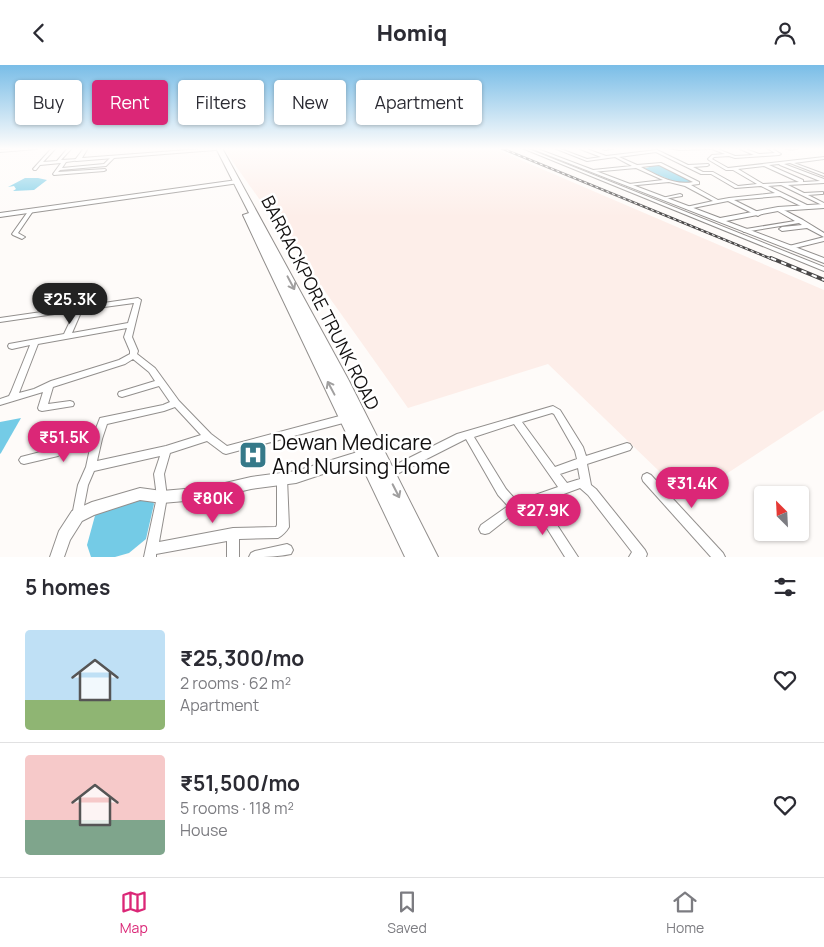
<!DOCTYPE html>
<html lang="en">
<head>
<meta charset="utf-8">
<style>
  :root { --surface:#fff; --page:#f2f2f3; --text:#2b2b33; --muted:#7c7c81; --line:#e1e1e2; --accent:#db2777 }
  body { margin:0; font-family:Manrope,sans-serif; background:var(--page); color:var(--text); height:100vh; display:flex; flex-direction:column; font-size:19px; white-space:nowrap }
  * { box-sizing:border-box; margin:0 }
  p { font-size:16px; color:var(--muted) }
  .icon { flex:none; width:28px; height:28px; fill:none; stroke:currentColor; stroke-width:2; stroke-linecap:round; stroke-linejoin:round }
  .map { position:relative; height:492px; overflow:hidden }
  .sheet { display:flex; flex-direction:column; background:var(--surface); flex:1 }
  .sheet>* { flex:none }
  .guide { position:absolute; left:15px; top:15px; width:500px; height:45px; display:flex; gap:10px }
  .needle { width:32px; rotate:336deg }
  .fabs { position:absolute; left:754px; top:421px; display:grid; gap:10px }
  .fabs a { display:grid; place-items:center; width:55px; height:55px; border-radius:5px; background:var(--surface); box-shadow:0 1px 4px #0004; font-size:25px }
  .price { position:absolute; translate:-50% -42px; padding:0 11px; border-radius:18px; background:var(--accent); color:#fff; font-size:16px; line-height:32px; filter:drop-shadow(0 1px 2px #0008) }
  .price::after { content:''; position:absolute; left:50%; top:30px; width:15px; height:11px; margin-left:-8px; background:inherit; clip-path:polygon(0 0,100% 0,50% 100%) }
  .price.active { background:#222; color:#fff }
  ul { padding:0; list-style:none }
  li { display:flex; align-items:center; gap:15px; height:125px; padding:0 25px }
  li+li { border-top:1px solid var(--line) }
  li span { display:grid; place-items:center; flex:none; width:140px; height:100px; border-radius:5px; color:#555 }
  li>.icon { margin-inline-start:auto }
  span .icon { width:60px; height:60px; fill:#fffc; stroke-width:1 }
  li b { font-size:21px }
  h2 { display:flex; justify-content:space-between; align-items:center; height:60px; padding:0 25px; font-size:21px }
  .chip { padding:0 18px; border-radius:5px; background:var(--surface); box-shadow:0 1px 4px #0004; font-size:18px; line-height:45px }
  .chip.active { background:var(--accent); color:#fff }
  header { display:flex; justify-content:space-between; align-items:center; height:65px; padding:0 25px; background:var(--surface); font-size:22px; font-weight:800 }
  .menu { display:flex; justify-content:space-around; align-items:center; height:70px; border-top:1px solid var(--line); background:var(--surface); font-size:14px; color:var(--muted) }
  .menu a { display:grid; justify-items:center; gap:2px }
  .menu .active { color:var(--accent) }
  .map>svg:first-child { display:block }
</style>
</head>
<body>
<header><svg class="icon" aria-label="back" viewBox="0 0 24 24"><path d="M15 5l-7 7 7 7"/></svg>Homiq<svg class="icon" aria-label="person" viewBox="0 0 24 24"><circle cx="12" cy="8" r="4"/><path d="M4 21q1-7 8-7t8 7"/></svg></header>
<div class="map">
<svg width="824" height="492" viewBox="0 0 824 492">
  <rect width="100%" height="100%" fill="#fefbf9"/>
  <polygon fill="#fdeee9" points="223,83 493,83 824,225 824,345 688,434 548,299 408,343"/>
  <g fill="#74cbe6">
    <polygon points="656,100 660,100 695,118 681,119 643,104"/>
    <polygon points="25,113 38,113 47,115 34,125 13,126 16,124 14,121 8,122"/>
    <polygon points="21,353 1,388 0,389 0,357"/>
    <polygon points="150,429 154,439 146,474 129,488 115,492 91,492 87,480 96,447"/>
  </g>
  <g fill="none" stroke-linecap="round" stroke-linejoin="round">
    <defs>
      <g id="minor">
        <polygon points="27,83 38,83 36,84 0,87 0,85"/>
        <polygon points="52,83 56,83 43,97 57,96 68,83 72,83 61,95 78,94 80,95 66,97 62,103 104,99 111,92 114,93 106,101 60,105 58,107 105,104 106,105 104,106 54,110 53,109 61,98 40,100 36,105 34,105 33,104"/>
        <polygon points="522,83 526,83 824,202 824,206"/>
        <path d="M554 83H558L587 94 601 92 580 84 579 83H584L606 91 657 85 688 100 708 99 709 100 707 101 693 102 703 107H713L738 121 757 119 733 105H726L709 95 708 94 712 90 725 89 712 84 711 83H715L735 91 754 90 740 84 739 83H743L759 89 775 88 767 83H771L781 89 779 90 735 93 729 91 714 92 712 94 728 103 824 92V94L794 98 824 109V111L790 98 784 99 824 114V118L788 120 804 128 823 127V129H821L808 130 824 138V141L781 120 768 121 809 141V143H805L780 131 734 135 760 148 761 149 758 151 728 136 688 144H686V142L713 136 685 121 669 117 627 121V119H629L663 115 636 103 592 107V105H593L632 101 615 92 587 96ZM656 87 701 109H711L735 123 761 121 775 128 729 133 718 135 691 120 699 119V117L661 98 637 100 619 92ZM779 99 780 100 820 116 803 117V115L769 100ZM659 100 693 117C675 121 656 110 641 102ZM764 101 799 117 763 119 738 104Z"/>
        <polygon points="604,83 616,83 605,85 603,84"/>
        <polygon points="668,83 711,83 709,84 679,85"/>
        <path d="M784 83H799C796 85 787 85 784 83Z"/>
        <polygon points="680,129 682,130 682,131 664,134 662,133"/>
        <polygon points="776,143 780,143 803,155 824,168 824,172 807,163 782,166 779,164 782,162 802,160 799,158 744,167 743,166 746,164 795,156 776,145"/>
        <polygon points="29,145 33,146 18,168 25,172 22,174 13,170 12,169"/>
        <polygon points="824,172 824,176 791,184 788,182 789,181"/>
        <path d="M138 233 141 235 132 272 138 286 137 289 155 303 179 336 211 369 227 381 347 349 350 350 351 353 350 356 347 357 226 389 223 388 207 376 170 388 164 409 167 432 159 477 233 463 276 462 277 460V413L278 410 282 408 286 410 287 413 289 462C286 467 283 470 278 473L239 474V492H227V476L156 489V492H144L157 432 154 409 160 391 94 406 88 420 82 451 81 455 77 456 73 455 72 451 78 420 86 402 91 379 70 384 58 391 24 399 21 398 19 395 21 392 56 383 68 377 93 371 100 353 163 340 170 337 159 321 122 332 119 331 118 329 119 327 155 316 149 307 133 294 125 299 53 322 48 339 70 336 73 337 74 339 73 341 42 346 39 345 38 343 43 327 0 340V334L9 331 11 327 30 280 12 284 9 283 8 281 9 279 64 269 75 246 0 257V253ZM134 238 128 258 72 268 82 245ZM127 263 124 272 130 286V289L119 295 51 316 34 324 19 328 38 279ZM175 342 201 370 166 381 97 396 102 374 107 359 164 346Z"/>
        <path d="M553 341 560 345 583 382 586 391 627 378 630 379 632 382 630 385 587 399 591 420 596 424 645 485 647 489 646 492H629L632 487 588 430 580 423 542 437 578 492H565L533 441 521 443 489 468 485 469 481 468 479 464 481 460 508 441 498 430 466 374 391 412 387 413 383 412 382 409 383 406 457 369ZM552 348 554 349 575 386 577 394 555 402 522 357ZM514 359 558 422 535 430 515 434 506 424 474 372ZM578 403 580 414 567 418 560 409Z"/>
        <polygon points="647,408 651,410 723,488 725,492 711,492 643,416 642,413 643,410"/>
        <path d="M287 479 291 481 293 485 291 489C278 492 263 492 249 492L251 488 255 486Z"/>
      </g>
      <g id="tertiary">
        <polygon points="84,83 88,83 82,93 214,83 217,84 215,85 76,96 75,95"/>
        <polygon points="530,83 535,83 720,153 778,142 824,139 824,143 778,146 726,156 824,193 824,198"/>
        <polygon points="237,115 239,116 239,118 0,152 0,148"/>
        <polygon points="364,385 368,386 370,390 368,394 296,418 251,424 208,434 162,438 140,435 94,450 82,456 70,475 64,492 50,492 59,466 72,446 92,437 140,423 162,426 208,422 251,412 296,406"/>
      </g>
      <polygon id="primary" points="216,83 222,83 348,314 438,492 405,492 263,193 243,150 249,148"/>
    </defs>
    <use href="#minor" stroke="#928f8d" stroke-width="2"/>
    <use href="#tertiary" stroke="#928f8d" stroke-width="2"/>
    <use href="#primary" stroke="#928f8d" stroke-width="2"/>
    <use href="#minor" fill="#fff" fill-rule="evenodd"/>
    <use href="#tertiary" fill="#fff" fill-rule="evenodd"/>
    <use href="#primary" fill="#fff" fill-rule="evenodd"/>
    <defs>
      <polyline id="rail-far1" points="501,83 774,195"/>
      <polyline id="rail" points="771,193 824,215"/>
    </defs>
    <use href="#rail-far1" stroke="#4a4848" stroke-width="2.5"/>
    <use href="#rail" stroke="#4a4848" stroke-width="4"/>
    <use href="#rail-far1" stroke="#fff" stroke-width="1" stroke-dasharray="3" stroke-linecap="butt"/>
    <use href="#rail" stroke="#fff" stroke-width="2" stroke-dasharray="5.5" stroke-linecap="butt"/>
  </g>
  <defs><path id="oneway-shaft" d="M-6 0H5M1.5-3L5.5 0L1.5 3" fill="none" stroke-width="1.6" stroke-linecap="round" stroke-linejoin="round" transform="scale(1.25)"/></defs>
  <g stroke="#a09f9f">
    <use href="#oneway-shaft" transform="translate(291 218) rotate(62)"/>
    <use href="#oneway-shaft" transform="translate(331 323) rotate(-118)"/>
    <use href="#oneway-shaft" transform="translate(396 426) rotate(63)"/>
  </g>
  <linearGradient id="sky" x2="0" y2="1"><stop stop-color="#79bde7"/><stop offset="0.55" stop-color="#fffdfc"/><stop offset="1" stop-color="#fffdfc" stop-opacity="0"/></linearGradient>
  <rect width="824" height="152" fill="url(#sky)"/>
  <defs>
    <symbol id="hospital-square" viewBox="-11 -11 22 22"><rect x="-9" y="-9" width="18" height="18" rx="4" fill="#357989" stroke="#fff"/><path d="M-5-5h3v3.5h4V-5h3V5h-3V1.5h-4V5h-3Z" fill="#fff"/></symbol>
  </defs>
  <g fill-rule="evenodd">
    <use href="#hospital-square" x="237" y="374" width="32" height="32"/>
  </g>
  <g text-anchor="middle" stroke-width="5" stroke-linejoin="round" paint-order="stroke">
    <g font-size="18" fill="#121010" stroke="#fff">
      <text transform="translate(320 238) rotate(63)" y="6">BARRACKPORE TRUNK ROAD</text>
    </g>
    <g font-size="21" fill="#121010" stroke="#fff" text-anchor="start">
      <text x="272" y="385">Dewan Medicare<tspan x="272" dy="24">And Nursing Home</tspan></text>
    </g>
  </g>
</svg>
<div class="fabs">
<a><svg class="needle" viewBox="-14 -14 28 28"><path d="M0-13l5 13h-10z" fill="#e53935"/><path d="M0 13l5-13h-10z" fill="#7c7c81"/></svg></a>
</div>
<b class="price active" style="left:70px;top:260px">₹25.3K</b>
<b class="price" style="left:64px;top:398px">₹51.5K</b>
<b class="price" style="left:692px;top:444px">₹31.4K</b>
<b class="price" style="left:213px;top:459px">₹80K</b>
<b class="price" style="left:543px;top:471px">₹27.9K</b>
<div class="guide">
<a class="chip">Buy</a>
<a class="chip active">Rent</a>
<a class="chip">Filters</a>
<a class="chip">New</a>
<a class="chip">Apartment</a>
</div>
</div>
<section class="sheet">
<h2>5 homes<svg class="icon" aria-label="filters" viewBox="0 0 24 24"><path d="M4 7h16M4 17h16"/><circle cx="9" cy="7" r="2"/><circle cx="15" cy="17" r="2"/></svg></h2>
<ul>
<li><span style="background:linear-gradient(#bfe0f5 70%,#8fb573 0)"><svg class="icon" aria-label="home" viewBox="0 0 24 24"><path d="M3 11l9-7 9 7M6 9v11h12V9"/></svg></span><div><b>₹25,300/mo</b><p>2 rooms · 62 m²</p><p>Apartment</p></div><svg class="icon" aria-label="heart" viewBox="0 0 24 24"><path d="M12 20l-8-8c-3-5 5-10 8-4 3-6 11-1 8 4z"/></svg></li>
<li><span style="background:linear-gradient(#f6c9c9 65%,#7fa58c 0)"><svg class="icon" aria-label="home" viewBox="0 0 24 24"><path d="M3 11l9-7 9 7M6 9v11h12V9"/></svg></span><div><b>₹51,500/mo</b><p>5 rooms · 118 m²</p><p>House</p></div><svg class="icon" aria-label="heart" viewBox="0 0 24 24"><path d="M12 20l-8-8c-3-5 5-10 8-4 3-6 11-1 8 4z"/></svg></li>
</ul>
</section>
<nav class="menu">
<a class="active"><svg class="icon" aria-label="map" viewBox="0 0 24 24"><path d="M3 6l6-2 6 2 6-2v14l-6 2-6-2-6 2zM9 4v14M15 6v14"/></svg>Map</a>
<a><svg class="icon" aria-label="saved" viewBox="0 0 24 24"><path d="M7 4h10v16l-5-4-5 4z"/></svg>Saved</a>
<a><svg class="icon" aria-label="home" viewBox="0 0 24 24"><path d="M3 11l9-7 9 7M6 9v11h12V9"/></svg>Home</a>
</nav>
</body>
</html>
